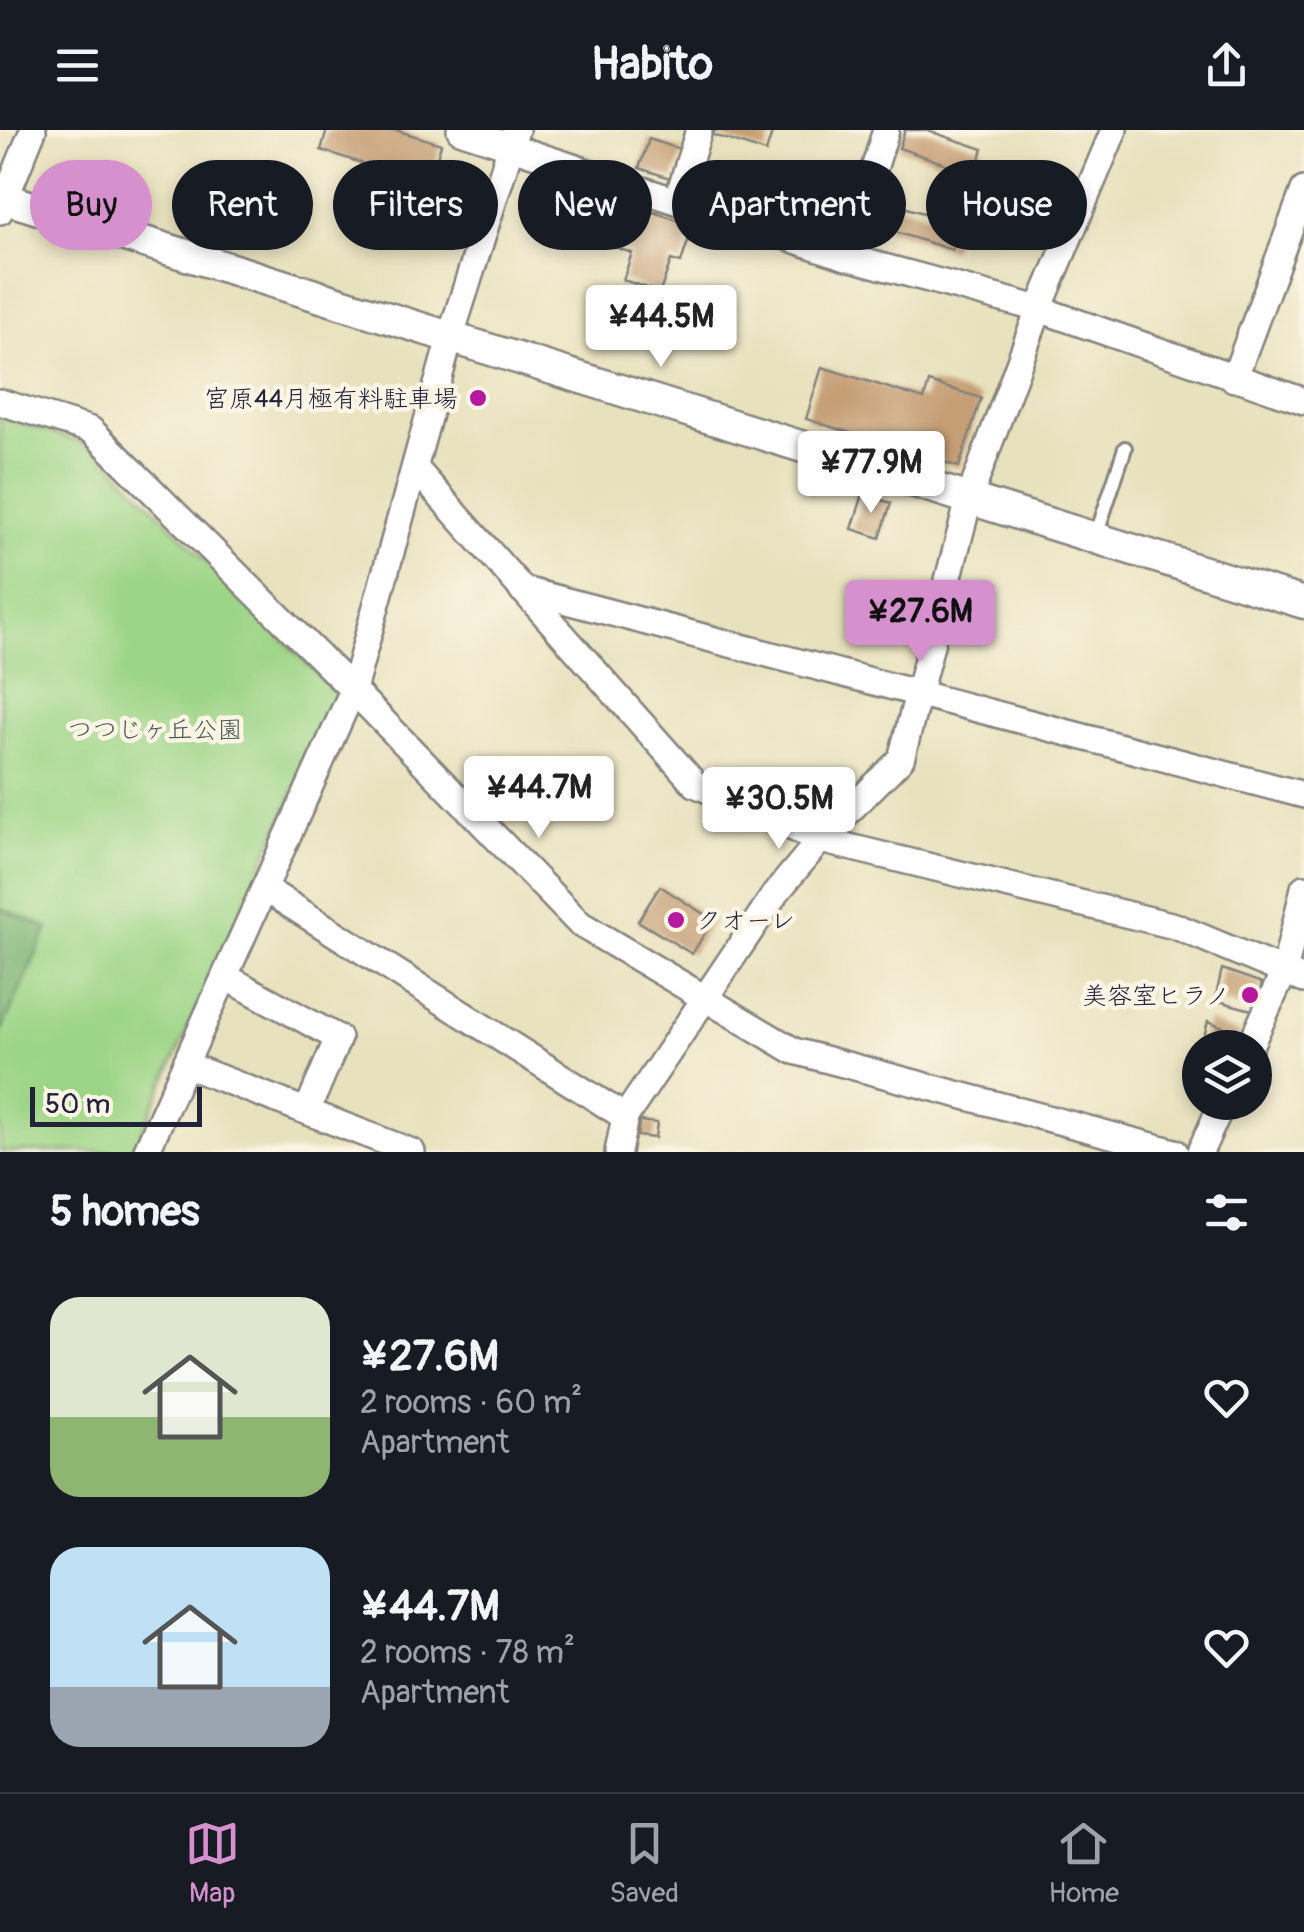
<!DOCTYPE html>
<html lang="en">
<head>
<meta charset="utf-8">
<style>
  :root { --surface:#171b24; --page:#20242c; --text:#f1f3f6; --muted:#9ea1a6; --line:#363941; --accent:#d690ce }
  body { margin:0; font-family:Pangolin,"Klee One",sans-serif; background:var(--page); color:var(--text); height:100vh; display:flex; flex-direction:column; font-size:38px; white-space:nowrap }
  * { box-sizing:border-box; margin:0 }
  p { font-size:32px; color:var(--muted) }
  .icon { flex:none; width:55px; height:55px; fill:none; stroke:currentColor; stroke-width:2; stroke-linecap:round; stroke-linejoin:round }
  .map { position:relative; height:1022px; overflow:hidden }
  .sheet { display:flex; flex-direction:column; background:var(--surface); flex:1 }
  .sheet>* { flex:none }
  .banner { position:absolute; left:30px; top:30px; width:1245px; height:90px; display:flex; gap:20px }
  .controls { position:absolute; left:1182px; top:900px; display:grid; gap:20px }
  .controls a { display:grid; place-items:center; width:90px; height:90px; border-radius:50%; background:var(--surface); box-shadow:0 5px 15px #0003; font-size:50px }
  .scale { position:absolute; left:30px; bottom:25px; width:172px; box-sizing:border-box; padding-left:10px; border:5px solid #22223b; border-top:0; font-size:28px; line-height:35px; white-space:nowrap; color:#22223b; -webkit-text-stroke:8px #fcf5e5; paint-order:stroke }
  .price { position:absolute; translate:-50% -85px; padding:0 22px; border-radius:10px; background:#fff; color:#222; font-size:32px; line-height:65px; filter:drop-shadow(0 2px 5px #0008) }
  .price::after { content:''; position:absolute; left:50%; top:60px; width:30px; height:22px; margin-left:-15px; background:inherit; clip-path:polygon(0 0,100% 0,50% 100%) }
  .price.on { background:var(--accent); color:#111 }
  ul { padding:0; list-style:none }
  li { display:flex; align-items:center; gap:30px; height:250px; padding:0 50px }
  li span { display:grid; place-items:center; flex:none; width:280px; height:200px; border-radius:30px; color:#555 }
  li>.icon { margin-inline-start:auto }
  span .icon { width:120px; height:120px; fill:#fffc; stroke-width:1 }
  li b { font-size:42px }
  h2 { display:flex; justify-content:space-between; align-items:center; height:120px; padding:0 50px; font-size:42px }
  .pill { padding:0 35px; border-radius:45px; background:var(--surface); box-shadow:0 5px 15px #0003; font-size:35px; line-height:90px }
  .pill.on { background:var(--accent); color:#111 }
  header { display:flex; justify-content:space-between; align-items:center; height:130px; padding:0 50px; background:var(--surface); font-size:45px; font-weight:800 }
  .tabs { display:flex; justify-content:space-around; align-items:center; height:140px; border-top:2px solid var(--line); background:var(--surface); font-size:28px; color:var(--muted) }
  .tabs a { display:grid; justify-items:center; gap:5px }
  .tabs .on { color:var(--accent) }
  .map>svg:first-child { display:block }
</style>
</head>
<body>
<header><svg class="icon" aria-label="menu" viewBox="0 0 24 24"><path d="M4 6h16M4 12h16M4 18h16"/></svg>Habito<svg class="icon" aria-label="share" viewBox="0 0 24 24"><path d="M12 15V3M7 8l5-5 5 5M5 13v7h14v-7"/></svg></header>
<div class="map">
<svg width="1304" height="1022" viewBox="0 0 1304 1022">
  <rect width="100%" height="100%" fill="#fcf5e5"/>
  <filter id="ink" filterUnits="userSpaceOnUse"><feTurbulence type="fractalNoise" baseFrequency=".01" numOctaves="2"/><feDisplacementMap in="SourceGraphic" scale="20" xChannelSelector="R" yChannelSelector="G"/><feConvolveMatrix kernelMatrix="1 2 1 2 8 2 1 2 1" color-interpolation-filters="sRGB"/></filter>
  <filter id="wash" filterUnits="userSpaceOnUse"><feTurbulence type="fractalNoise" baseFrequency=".0048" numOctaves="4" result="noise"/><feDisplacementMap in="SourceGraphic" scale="40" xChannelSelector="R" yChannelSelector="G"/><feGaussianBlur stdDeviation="2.25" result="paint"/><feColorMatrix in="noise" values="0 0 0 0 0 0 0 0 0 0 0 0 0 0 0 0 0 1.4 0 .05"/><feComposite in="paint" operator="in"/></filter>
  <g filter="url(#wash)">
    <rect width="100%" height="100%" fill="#e8e1bd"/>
    <polygon fill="#9dd587" stroke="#607c61" stroke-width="2.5" points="0,286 95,317 338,565 133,1022 0,1022"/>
    <polygon fill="#7eb674" stroke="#506c58" stroke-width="2.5" points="0,778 48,798 0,904"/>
    <g id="blocks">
      <g fill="#c59e74">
        <polygon points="327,0 396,0 441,14 429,55 321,20"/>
        <polygon points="715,0 773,0 766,22 713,5"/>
        <polygon points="905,0 926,0 983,19 975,44 899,18"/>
        <polygon points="649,9 683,20 673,49 639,38"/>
        <polygon points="614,69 693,95 681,133 671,130 660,162 623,150 632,123 606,114 608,108 602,107"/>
        <polygon points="884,71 960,94 952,120 876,96"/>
        <polygon points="822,237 924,269 929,252 981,268 959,337 806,289"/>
        <polygon points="863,364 891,373 880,408 852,399"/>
        <polygon points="660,756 713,790 692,824 638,791"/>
        <polygon points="1222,839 1262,853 1255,881 1215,870"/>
        <polygon points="1208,891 1240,904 1236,918 1201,918"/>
        <polygon points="639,991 657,993 655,1008 637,1006"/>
      </g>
    </g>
  </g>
  <g filter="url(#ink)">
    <use href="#blocks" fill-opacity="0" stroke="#85827c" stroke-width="2.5"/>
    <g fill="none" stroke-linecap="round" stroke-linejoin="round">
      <defs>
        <polyline id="service" points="1096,406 1125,318"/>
        <g id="minor">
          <polyline points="460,0 847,127 1039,179 1304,271"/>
          <polyline points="677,71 699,0"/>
          <polyline points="0,81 33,0"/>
          <polyline points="847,127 886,0"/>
          <polyline points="1234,249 1304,60"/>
          <polyline points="0,272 91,300 353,560 580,794 794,921 1175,1022"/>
          <polyline points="415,338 695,654 820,710 1175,796 1304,850"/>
          <polyline points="521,459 1304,665"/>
          <polyline points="265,759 625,987"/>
          <polyline points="226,847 338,908 307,981"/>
          <polyline points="1249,918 1284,842 1304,758"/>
          <polyline points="186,935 412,1022"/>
          <polyline points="146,1022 353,560 450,208 516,0"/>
          <polyline points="618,1022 625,987 775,764 820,710 901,629 970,366 1039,179 1114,0"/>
          <polyline points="1200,1022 1223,972"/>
        </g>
        <polyline id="tertiary" points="0,67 1304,473"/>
      </defs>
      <use href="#service" stroke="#85827c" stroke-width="18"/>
      <use href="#minor" stroke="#85827c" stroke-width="30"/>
      <use href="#tertiary" stroke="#85827c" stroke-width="35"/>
      <use href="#service" stroke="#fff" stroke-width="12"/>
      <use href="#minor" stroke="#fff" stroke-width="25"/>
      <use href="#tertiary" stroke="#fff" stroke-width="30"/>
    </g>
  </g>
  <g fill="#b5179e" stroke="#fcf5e5" stroke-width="4">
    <circle cx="478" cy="268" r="10"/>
    <circle cx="676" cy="790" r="10"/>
    <circle cx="1250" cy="865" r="10"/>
  </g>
  <g text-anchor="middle" stroke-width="9" stroke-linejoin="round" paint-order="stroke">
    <g font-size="25" fill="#22223b" stroke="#fcf5e5" text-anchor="end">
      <text x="458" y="277">宮原44月極有料駐車場</text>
      <text x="696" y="799" text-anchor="start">クオーレ</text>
      <text x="1230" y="874">美容室ヒラノ</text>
    </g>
    <g font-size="25" fill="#475852" stroke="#fcf5e5">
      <text x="155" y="608">つつじヶ丘公園</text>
    </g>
  </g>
</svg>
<div class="controls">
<a><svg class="icon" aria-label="layers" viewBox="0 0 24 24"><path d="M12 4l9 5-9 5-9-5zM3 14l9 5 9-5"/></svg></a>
</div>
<div class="scale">50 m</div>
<b class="price" style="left:661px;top:240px">¥44.5M</b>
<b class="price" style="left:871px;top:386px">¥77.9M</b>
<b class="price on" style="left:920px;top:535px">¥27.6M</b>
<b class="price" style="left:539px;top:711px">¥44.7M</b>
<b class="price" style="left:779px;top:722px">¥30.5M</b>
<div class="banner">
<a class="pill on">Buy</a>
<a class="pill">Rent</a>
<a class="pill">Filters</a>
<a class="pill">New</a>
<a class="pill">Apartment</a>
<a class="pill">House</a>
</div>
</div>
<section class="sheet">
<h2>5 homes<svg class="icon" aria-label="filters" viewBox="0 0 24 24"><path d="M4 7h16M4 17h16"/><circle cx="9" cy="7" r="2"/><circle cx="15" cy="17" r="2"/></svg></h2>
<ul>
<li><span style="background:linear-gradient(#dfe7d0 60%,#8fb573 0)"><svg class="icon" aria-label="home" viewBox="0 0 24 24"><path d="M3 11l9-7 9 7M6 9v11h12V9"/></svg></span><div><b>¥27.6M</b><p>2 rooms · 60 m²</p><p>Apartment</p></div><svg class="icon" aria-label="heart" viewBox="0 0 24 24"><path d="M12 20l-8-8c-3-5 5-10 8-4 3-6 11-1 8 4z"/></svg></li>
<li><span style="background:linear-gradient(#bfe0f5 70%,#9aa5b1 0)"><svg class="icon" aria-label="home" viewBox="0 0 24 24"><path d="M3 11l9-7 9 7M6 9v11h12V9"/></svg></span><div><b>¥44.7M</b><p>2 rooms · 78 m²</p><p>Apartment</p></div><svg class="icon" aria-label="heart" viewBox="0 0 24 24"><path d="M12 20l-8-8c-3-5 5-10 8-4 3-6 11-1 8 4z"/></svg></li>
</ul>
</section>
<nav class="tabs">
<a class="on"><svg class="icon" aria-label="map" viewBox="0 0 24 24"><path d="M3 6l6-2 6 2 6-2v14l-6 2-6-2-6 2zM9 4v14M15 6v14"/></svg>Map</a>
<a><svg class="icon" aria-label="saved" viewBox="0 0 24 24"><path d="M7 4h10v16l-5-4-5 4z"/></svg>Saved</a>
<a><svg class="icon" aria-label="home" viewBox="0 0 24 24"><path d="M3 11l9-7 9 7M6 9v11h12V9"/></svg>Home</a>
</nav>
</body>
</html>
